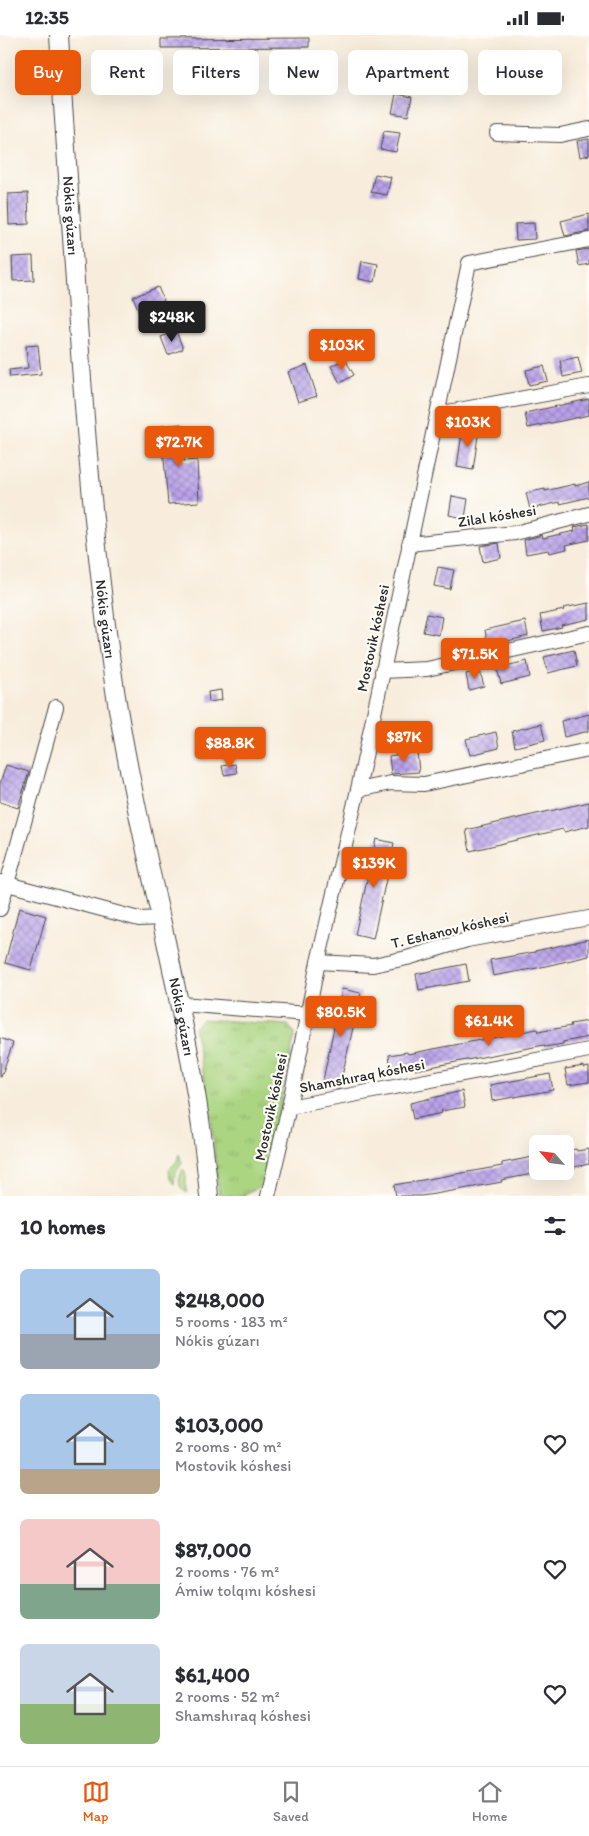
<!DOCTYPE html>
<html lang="en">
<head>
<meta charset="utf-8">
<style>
  :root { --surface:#fff; --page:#f7f7f7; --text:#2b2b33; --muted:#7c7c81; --line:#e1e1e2; --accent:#ea580c }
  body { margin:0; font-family:Itim,sans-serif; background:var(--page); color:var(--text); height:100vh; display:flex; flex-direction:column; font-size:19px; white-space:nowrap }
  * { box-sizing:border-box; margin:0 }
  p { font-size:16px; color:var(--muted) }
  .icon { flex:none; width:28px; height:28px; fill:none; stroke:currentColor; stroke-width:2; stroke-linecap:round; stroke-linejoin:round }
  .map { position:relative; height:1161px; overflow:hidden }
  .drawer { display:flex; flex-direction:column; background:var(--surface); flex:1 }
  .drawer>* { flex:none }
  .guide { position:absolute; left:15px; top:15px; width:560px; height:45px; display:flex; gap:10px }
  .needle { width:32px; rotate:298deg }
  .fabs { position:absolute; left:529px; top:1100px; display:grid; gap:10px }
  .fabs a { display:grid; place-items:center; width:45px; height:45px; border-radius:8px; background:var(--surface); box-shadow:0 5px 20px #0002; font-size:25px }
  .price { position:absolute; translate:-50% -42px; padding:0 11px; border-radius:5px; background:var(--accent); color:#fff; font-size:16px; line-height:32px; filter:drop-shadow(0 1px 2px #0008) }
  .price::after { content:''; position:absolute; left:50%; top:30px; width:15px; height:11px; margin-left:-8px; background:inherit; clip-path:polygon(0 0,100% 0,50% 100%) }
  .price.on { background:#222; color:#fff }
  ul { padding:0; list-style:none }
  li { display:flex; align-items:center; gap:15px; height:125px; padding:0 20px }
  li span { display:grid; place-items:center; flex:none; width:140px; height:100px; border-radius:8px; color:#555 }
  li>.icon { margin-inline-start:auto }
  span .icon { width:60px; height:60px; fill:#fffc; stroke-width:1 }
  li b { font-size:21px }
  h2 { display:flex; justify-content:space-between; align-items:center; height:60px; padding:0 20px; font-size:21px }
  .tag { padding:0 18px; border-radius:8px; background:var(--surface); box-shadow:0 5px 20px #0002; font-size:18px; line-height:45px }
  .tag.on { background:var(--accent); color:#fff }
  .status { display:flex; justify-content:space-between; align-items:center; height:35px; padding:0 25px; background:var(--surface); direction:ltr }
  .status svg { height:14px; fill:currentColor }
  .menu { display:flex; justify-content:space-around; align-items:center; height:70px; border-top:1px solid var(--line); background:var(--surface); font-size:14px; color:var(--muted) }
  .menu a { display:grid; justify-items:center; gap:2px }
  .menu .on { color:var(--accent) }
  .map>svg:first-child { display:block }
</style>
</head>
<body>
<div class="status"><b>12:35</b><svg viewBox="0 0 49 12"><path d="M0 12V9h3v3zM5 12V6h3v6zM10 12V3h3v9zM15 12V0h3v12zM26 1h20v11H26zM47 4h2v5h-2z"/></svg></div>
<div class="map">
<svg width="589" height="1161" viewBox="0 0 589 1161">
  <defs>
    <pattern id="grass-tufts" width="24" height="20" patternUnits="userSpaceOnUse" patternTransform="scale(1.25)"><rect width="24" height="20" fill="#abd581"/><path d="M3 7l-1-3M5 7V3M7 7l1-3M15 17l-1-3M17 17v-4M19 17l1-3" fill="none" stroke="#93b770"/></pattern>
    <pattern id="building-cross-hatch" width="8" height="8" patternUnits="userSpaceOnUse" patternTransform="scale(1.25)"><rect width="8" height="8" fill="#baa2ea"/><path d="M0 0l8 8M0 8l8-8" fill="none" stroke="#9784be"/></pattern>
  </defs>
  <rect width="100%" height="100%" fill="#fdfcf7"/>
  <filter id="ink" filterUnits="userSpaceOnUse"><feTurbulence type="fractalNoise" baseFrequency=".02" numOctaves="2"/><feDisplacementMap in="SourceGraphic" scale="10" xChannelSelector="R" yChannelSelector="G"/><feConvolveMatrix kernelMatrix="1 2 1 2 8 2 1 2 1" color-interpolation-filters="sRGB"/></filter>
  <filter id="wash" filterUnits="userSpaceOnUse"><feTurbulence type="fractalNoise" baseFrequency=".0096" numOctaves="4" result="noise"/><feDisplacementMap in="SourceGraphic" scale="20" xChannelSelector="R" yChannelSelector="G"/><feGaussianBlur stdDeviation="1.12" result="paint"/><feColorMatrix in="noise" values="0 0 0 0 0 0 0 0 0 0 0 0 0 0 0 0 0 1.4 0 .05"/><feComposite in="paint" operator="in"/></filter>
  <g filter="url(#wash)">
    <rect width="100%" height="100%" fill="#f8eddc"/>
    <g fill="url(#grass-tufts)" stroke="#6b8056">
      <polygon points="202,984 288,990 295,999 263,1150 242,1161 219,1161 210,1072 194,993"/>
      <polygon points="179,1119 182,1128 175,1139 174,1149 170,1143 169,1135 177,1126"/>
      <path d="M183 1134C189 1142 184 1149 187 1158 177 1152 178 1144 183 1134Z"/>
    </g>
    <g id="blocks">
      <g fill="url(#building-cross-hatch)">
        <polygon points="309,3 309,12 161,13 161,4"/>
        <polygon points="404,23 419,26 416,44 400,41"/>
        <polygon points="396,59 412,62 408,81 392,78"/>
        <polygon points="384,96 400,98 396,117 380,114"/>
        <polygon points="589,104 589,120 580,122 577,106"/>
        <polygon points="375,139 391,142 387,160 371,157"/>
        <polygon points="28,158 29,189 9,190 8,159"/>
        <polygon points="589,179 589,196 565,201 561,186"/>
        <polygon points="534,188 535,204 516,205 515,189"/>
        <polygon points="589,214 589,229 579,231 576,216"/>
        <polygon points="33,221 34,245 13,246 12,222"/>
        <polygon points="362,226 378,229 375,247 359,244"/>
        <polygon points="158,252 166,271 141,281 133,262"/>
        <polygon points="176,296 183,314 168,320 161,302"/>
        <polygon points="38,310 41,339 10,342 9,335 28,333 26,311"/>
        <polygon points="578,322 582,338 563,342 560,326"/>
        <polygon points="345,324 354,340 340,348 331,331"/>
        <polygon points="307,330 317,361 298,367 288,337"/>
        <polygon points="544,331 548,346 529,350 526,335"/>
        <polygon points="589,364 589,380 528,393 525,378"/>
        <polygon points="182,389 184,426 197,425 199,467 168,469 161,391"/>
        <polygon points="463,391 479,394 473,435 457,432"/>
        <polygon points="589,447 589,462 560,469 560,467 530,474 526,458 545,454 545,456 575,449 575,451"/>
        <polygon points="452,461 468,464 465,483 449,480"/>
        <polygon points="589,489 589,505 566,510 567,514 549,518 548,515 526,519 524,505 542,500 543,503 575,496 574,492"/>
        <polygon points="499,508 501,523 483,527 480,511"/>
        <polygon points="438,532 454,535 450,554 434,551"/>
        <polygon points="589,568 589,584 561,590 562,592 543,596 540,580 564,575 563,573"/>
        <polygon points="427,579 442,582 439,600 423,597"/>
        <polygon points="525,586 528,601 488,611 485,595"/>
        <polygon points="574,615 577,631 548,638 544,622"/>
        <polygon points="527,626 530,642 501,649 497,633"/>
        <polygon points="480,636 484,651 469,655 466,639"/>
        <polygon points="221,655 222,665 209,667 208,657"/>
        <polygon points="589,679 589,696 564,702 561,686"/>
        <polygon points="541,689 545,705 515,712 512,696"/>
        <polygon points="496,697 499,713 470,720 466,704"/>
        <polygon points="417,717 419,737 391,739 389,721"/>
        <polygon points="235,729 237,738 224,740 222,731"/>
        <polygon points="6,730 29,737 18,773 0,767 0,749"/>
        <polygon points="589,767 589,791 564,797 563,794 470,816 466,795"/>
        <polygon points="376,804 394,808 373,904 355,900"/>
        <polygon points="19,873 46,881 31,935 5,928"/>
        <polygon points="589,904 589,921 537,933 493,941 490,925 535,917 535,916"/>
        <polygon points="466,929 469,946 419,955 416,939"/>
        <polygon points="342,954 361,958 339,1054 322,1050"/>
        <polygon points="589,986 589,1002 563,1007 563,1009 544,1012 544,1010 415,1035 415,1032 391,1036 389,1020 407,1017 408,1019 537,994 538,997 571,991 570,989"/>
        <polygon points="0,1003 13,1008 1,1042 0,1042"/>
        <polygon points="584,1031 584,1033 589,1032 589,1047 568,1050 565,1034"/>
        <polygon points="550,1039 553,1055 492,1066 490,1050"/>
        <polygon points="462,1056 465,1072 441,1076 442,1078 413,1084 410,1068"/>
        <polygon points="576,1114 577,1116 589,1114 589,1129 565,1134 565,1116"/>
        <polygon points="538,1121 538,1138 501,1145 502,1147 435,1159 421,1161 396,1161 394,1150 502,1131 502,1128"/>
      </g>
    </g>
  </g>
  <g filter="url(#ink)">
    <use href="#blocks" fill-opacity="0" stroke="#4a4846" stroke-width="1"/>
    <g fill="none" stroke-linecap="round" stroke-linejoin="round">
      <defs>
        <g id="minor">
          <polyline points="497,98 560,100 589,94"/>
          <polyline points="437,379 589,351"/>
          <polyline points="409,509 515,498 589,479"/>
          <polyline points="382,636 427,634 589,598"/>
          <polyline points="358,755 391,748 424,749 589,715"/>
          <polyline points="0,847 139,884 162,883"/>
          <polyline points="0,874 56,672"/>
          <polyline points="318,927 373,930 407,923 467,905 589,883"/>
          <polyline points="181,969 307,979"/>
          <polyline points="289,1072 589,1015"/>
          <polyline points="268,1161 289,1072 318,927 359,750 469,228 589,205"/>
        </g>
        <g id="major">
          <path id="s1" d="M59 0 63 70C77 265 86 461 115 655 141 824 194 989 209 1161"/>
        </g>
      </defs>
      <use href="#minor" stroke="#4a4846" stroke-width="16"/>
      <use href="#major" stroke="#4a4846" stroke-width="20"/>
      <use href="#minor" stroke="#fff" stroke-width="14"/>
      <use href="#major" stroke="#fff" stroke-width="18"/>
    </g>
  </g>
  <g text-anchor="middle" stroke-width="4.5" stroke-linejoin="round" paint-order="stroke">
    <g font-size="15" fill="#2b2b2b" stroke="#fdfcf7">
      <text dy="5" stroke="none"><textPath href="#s1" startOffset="181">Nókis gúzarı</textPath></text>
      <text transform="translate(497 481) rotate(-9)" y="5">Zilal kóshesi</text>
      <text dy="5" stroke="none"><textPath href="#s1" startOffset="586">Nókis gúzarı</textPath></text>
      <text transform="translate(373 603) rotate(-78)" y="5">Mostovik kóshesi</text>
      <text transform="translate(450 895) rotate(-13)" y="5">T. Eshanov kóshesi</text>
      <text dy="5" stroke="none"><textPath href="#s1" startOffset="991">Nókis gúzarı</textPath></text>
      <text transform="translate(362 1041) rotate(-11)" y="5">Shamshıraq kóshesi</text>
      <text transform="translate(271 1072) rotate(-78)" y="5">Mostovik kóshesi</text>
    </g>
  </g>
</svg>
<div class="fabs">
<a><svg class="needle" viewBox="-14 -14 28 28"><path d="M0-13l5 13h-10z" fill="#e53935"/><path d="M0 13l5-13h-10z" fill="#7c7c81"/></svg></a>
</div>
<b class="price on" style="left:172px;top:308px">$248K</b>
<b class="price" style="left:342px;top:336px">$103K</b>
<b class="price" style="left:468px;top:413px">$103K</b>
<b class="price" style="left:179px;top:433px">$72.7K</b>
<b class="price" style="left:475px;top:645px">$71.5K</b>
<b class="price" style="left:404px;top:728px">$87K</b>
<b class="price" style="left:230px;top:734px">$88.8K</b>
<b class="price" style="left:374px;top:854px">$139K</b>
<b class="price" style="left:341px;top:1003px">$80.5K</b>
<b class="price" style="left:489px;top:1012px">$61.4K</b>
<div class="guide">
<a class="tag on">Buy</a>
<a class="tag">Rent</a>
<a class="tag">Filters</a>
<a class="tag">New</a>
<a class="tag">Apartment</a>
<a class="tag">House</a>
</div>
</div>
<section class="drawer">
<h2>10 homes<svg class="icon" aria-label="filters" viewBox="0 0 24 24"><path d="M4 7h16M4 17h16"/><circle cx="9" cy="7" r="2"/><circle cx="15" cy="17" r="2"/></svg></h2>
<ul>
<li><span style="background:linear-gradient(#a9c7e8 65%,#9aa5b1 0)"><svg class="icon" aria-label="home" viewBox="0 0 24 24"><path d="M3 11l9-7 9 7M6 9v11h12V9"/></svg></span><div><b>$248,000</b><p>5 rooms · 183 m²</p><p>Nókis gúzarı</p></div><svg class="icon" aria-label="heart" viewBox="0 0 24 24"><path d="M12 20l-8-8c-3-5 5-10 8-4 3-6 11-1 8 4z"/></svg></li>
<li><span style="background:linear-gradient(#a9c7e8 75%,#b9a48a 0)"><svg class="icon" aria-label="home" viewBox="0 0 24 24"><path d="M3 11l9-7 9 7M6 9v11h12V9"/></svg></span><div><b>$103,000</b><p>2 rooms · 80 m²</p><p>Mostovik kóshesi</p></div><svg class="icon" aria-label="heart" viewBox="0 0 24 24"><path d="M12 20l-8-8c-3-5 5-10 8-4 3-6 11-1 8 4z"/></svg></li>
<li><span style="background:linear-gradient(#f6c9c9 65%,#7fa58c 0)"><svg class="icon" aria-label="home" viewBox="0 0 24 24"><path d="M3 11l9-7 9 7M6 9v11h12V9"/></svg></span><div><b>$87,000</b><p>2 rooms · 76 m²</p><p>Ámiw tolqını kóshesi</p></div><svg class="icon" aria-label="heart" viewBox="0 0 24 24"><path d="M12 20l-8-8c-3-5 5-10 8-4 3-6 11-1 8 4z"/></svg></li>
<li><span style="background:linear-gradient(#c9d6e8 60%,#8fb573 0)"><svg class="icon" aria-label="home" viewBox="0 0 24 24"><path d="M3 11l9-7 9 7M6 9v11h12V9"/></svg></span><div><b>$61,400</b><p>2 rooms · 52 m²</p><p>Shamshıraq kóshesi</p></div><svg class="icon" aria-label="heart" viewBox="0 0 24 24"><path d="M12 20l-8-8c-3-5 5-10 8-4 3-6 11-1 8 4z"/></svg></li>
</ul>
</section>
<nav class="menu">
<a class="on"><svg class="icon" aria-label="map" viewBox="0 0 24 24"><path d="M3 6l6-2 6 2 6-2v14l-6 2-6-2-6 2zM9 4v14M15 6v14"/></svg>Map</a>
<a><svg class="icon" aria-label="saved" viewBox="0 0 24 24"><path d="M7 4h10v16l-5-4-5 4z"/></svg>Saved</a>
<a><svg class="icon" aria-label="home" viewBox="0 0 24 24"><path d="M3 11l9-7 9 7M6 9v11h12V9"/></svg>Home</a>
</nav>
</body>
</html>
